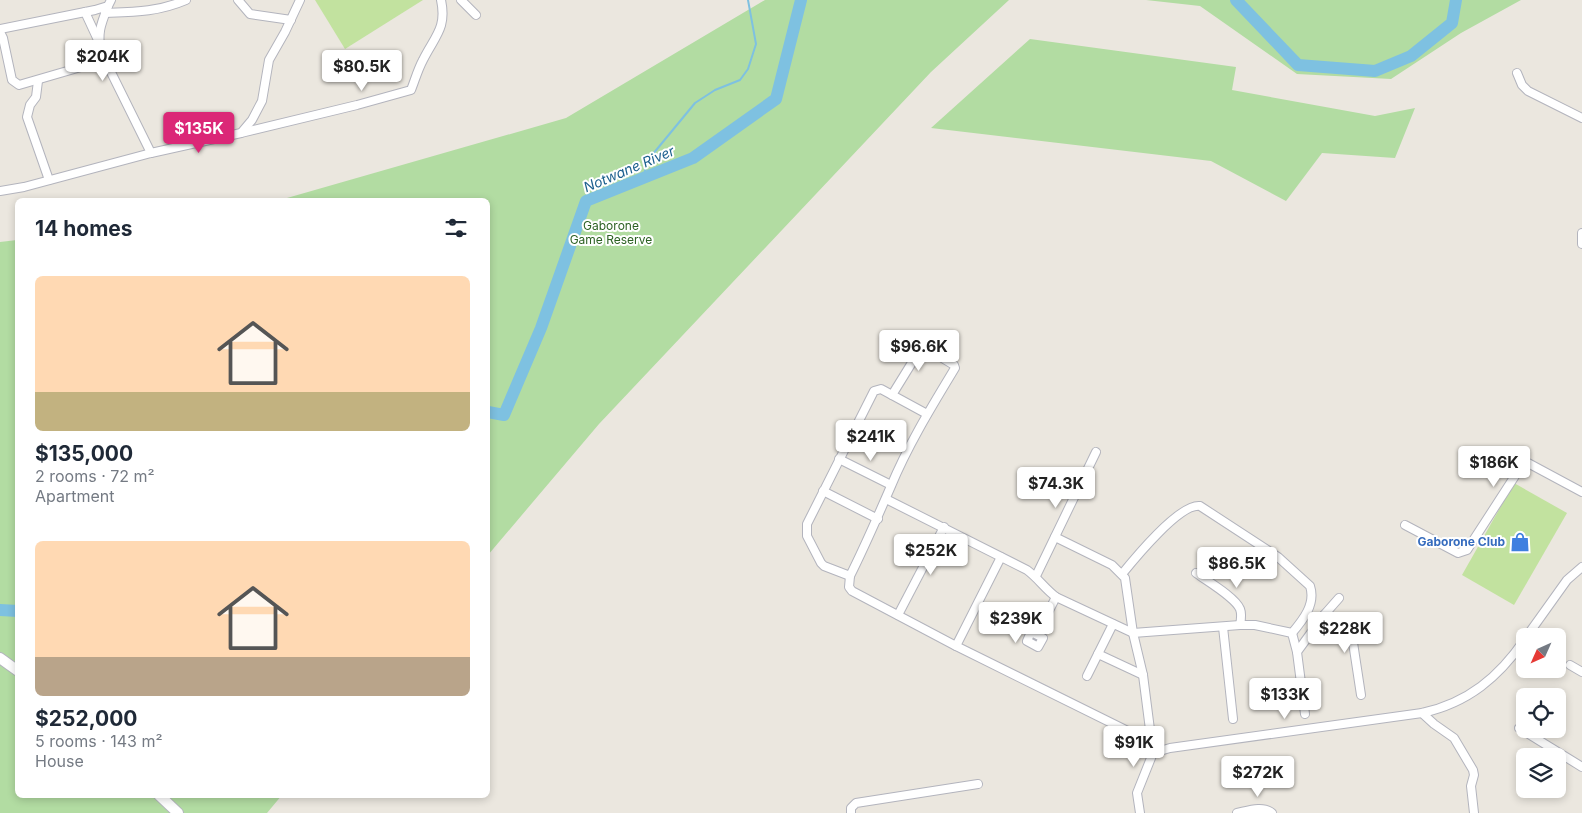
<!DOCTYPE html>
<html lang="en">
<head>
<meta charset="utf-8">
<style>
  :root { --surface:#fff; --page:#f6f6f7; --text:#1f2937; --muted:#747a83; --accent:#db2777 }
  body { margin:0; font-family:Inter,sans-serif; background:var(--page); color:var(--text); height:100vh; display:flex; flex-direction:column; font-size:19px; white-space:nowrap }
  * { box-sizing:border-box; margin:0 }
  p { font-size:16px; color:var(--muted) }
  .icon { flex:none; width:28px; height:28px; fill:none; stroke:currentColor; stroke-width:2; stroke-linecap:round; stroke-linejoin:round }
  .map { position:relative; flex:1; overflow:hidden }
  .side { position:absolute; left:15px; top:198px; width:475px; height:600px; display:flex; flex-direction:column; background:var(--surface); border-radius:8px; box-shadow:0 2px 8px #0003 }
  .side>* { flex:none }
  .needle { width:32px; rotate:225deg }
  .fabs { position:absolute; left:1516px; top:628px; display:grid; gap:10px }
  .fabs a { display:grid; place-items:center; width:50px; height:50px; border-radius:8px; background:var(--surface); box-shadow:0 2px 8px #0003; font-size:25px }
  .price { position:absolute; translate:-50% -42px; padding:0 11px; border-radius:5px; background:#fff; color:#222; font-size:16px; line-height:32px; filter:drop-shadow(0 1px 2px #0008) }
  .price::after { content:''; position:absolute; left:50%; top:30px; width:15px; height:11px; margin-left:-8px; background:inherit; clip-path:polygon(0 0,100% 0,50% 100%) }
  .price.current { background:var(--accent); color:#fff }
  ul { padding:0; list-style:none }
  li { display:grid; align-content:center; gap:10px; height:265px; padding:0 20px }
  li span { display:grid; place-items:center; height:155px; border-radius:8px; color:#555 }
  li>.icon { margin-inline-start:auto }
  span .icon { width:90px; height:90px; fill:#fffc; stroke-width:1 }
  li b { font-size:21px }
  h2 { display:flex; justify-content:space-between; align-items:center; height:60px; padding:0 20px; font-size:21px }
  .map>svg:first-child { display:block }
</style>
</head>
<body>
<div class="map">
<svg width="1582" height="813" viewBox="0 0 1582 813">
  <rect width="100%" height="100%" fill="#ebe7df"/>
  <g fill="#b2dca2">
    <polygon points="765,0 1009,0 931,72 599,424 488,555 488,200 280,200 566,118"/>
    <polygon points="1146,0 1521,0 1461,33 1391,79 1297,74 1200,6"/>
    <polygon points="1030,39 1236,67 1232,90 1375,116 1415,108 1395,158 1322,153 1286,201 1211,161 931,128"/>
    <polygon points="17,240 18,795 282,795 267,813 0,813 0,242"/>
  </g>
  <g fill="#c2e29f">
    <polygon points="315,0 423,0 345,49"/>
    <polygon points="1514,483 1567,513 1514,605 1462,575"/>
  </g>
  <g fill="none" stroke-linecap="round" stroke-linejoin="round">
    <polyline stroke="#7ec1e1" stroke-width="2" points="643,178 648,160 695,103 715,90 740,80 748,69 756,44 748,0"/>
    <g stroke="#7ec1e1" stroke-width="12">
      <polyline points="1236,0 1298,65 1375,71 1411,56 1452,23 1456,0"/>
      <polyline points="488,412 504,415 541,328 586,201 693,158 776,99 801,0"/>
      <polyline points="0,610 18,611"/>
    </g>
    <defs>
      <g id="street">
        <polyline points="238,0 250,14 291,20"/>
        <polyline points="461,0 476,15"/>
        <path d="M108 6C101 24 97 33 101 52L151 153"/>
        <polyline points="85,12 98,40"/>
        <path d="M105 13C134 12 158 12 186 0"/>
        <polyline points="0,29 95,10 108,6 111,0"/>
        <polyline points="0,32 3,38 12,80 19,85 105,60"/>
        <polyline points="1517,73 1522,85 1528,91 1582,118"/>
        <polyline points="38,81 36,97 30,105 27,117 49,180"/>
        <path d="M241 133 357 105 411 90C415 80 418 69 423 60 435 36 447 28 441 0"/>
        <polyline points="0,191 24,187 151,153 241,133 252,120 262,101 269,60 285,32 300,0"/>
        <polyline points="1582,233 1582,244"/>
        <path d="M892 395 921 348H926L954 365 955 368C932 406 908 445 891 486 878 516 865 546 850 576L849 587 852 591 956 646 1152 743"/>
        <polyline points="839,459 891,485"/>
        <polyline points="823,491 878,519"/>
        <path d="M886 499 1027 570C1038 578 1045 589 1056 597L1133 633 1240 625H1255L1292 633 1297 652"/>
        <polyline points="1405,525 1458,553 1467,550 1524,462 1528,463 1582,492"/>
        <polyline points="1055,537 1112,565 1125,578 1133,633 1143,675 1153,753 1137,793 1140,813"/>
        <path d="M1196 573C1207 581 1235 597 1240 609 1242 614 1241 620 1240 625"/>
        <path d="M1122 574C1135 558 1180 503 1200 506L1278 557 1310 586C1316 604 1303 620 1292 633"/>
        <polyline points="850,576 824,566 821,563 807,536 807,524 874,391 881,389 927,414"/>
        <polyline points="1036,576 1096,452"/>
        <polyline points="898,615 944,527"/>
        <polyline points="1324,615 1350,632 1352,636 1361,695"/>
        <polyline points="1223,627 1233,719"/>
        <polygon points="1031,632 1043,638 1038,647 1027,641"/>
        <polyline points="1037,634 1056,597"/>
        <polyline points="1527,636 1567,580 1582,567"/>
        <polyline points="956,646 1001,557"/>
        <polyline points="1098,654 1143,675"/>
        <polyline points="1570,665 1582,672"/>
        <polyline points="1087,676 1113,624"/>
        <polyline points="1422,713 1434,724 1454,738 1473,770 1474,775 1471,786 1474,813"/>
        <polyline points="1305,714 1297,652 1324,615 1339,598"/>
        <polyline points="1519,728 1582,767"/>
        <path d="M1153 753 1170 748 1422 713C1468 703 1499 677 1525 639"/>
        <polyline points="851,813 851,808 856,803 978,784"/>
        <path d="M1237 813C1247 811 1263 805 1272 813"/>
      </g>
      <g id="secondary">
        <polyline points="0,658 18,671"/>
        <polyline points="159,795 178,813"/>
      </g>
    </defs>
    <use href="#street" stroke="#b3b4bd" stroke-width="10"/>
    <use href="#secondary" stroke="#b3b4bd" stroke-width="12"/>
    <use href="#street" stroke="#fff" stroke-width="8"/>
    <use href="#secondary" stroke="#fff" stroke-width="10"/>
  </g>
  <defs>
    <symbol id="shop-bare" viewBox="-9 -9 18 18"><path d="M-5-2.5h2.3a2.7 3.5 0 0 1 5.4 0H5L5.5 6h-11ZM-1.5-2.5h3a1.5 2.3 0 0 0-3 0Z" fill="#3f7fe0" stroke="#fff" stroke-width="2.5" paint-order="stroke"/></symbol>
  </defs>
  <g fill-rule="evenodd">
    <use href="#shop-bare" x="1506" y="528" width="28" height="28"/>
  </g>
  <g text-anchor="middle" stroke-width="4" stroke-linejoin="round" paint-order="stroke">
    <g font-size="12" fill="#2c6123" stroke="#fff">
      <text x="611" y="230">Gaborone<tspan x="611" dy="14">Game Reserve</tspan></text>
    </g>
    <g font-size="12" font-weight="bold" fill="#366cbe" stroke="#fff" text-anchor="end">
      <text x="1505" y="546">Gaborone Club</text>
    </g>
    <g font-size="14" font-style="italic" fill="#1d608e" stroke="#fff">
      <text transform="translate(629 169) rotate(-23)" y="5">Notwane River</text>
    </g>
  </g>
</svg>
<div class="fabs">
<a><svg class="needle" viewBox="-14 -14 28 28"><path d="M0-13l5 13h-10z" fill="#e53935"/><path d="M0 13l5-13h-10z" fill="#747a83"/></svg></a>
<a><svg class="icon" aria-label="locate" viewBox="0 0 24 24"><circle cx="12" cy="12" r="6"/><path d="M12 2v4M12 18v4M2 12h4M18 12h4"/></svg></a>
<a><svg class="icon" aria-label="layers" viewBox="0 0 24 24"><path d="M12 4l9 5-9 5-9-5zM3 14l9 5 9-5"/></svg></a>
</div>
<b class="price" style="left:103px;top:82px">$204K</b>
<b class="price" style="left:362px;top:92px">$80.5K</b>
<b class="price current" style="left:199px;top:154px">$135K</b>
<b class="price" style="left:919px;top:372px">$96.6K</b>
<b class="price" style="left:871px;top:462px">$241K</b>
<b class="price" style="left:1494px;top:488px">$186K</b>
<b class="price" style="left:1056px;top:509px">$74.3K</b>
<b class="price" style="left:931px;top:576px">$252K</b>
<b class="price" style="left:1237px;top:589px">$86.5K</b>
<b class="price" style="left:1016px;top:644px">$239K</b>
<b class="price" style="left:1345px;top:654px">$228K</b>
<b class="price" style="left:1285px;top:720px">$133K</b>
<b class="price" style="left:1134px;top:768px">$91K</b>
<b class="price" style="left:1258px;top:798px">$272K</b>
<section class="side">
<h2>14 homes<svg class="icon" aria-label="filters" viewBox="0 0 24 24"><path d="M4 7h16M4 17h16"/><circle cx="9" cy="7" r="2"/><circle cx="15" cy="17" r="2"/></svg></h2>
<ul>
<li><span style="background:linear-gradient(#ffd9b3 75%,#c2b280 0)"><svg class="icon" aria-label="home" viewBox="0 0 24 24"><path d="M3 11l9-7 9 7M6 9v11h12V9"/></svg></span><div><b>$135,000</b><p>2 rooms · 72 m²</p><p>Apartment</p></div></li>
<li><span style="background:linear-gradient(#ffd9b3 75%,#b9a48a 0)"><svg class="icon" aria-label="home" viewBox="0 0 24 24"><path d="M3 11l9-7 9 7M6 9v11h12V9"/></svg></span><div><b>$252,000</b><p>5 rooms · 143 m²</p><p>House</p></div></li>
</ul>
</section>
</div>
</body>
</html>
